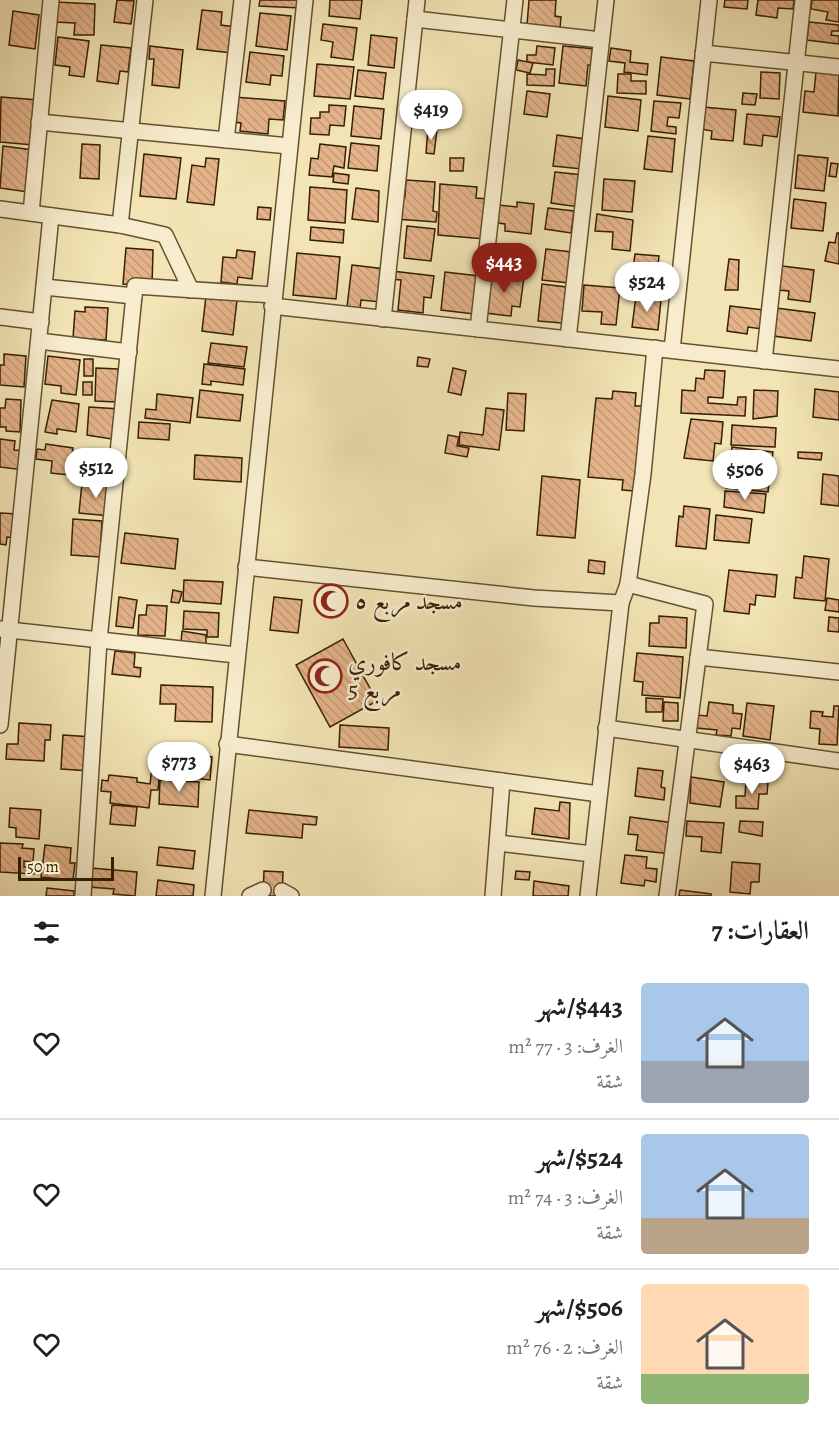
<!DOCTYPE html>
<html lang="ar">
<head>
<meta charset="utf-8">
<style>
  :root { --surface:#fff; --page:#f2f2f2; --text:#202124; --muted:#757577; --line:#e0e0e0; --accent:#8f2418 }
  body { margin:0; font-family:Alegreya,Amiri,serif; background:var(--page); color:var(--text); direction:rtl; height:100vh; display:flex; flex-direction:column; font-size:22px; white-space:nowrap }
  * { box-sizing:border-box; margin:0 }
  p { font-size:20px; color:var(--muted) }
  .icon { flex:none; width:33px; height:33px; fill:none; stroke:currentColor; stroke-width:2; stroke-linecap:round; stroke-linejoin:round }
  .map { position:relative; height:896px; overflow:hidden; direction:ltr }
  .drawer { display:flex; flex-direction:column; background:var(--surface); flex:1 }
  .drawer>* { flex:none }
  .scale { position:absolute; left:18px; bottom:15px; width:96px; box-sizing:border-box; padding-left:6px; border:3px solid #362004; border-top:0; font-size:16px; line-height:21px; white-space:nowrap; color:#362004; -webkit-text-stroke:4px #f7edce; paint-order:stroke }
  .price { position:absolute; translate:-50% -51px; padding:0 14px; border-radius:21px; background:#fff; color:#222; font-size:20px; line-height:39px; filter:drop-shadow(0 2px 3px #0008) }
  .price::after { content:''; position:absolute; left:50%; top:36px; width:18px; height:14px; margin-left:-9px; background:inherit; clip-path:polygon(0 0,100% 0,50% 100%) }
  .price.on { background:var(--accent); color:#fff }
  ul { padding:0; list-style:none }
  li { display:flex; align-items:center; gap:18px; height:150px; padding:0 30px }
  li+li { border-top:2px solid var(--line) }
  li span { display:grid; place-items:center; flex:none; width:168px; height:120px; border-radius:6px; color:#555 }
  li>.icon { margin-inline-start:auto }
  span .icon { width:72px; height:72px; fill:#fffc; stroke-width:1 }
  li b { font-size:26px }
  h2 { display:flex; justify-content:space-between; align-items:center; height:72px; padding:0 30px; font-size:26px }
  .map>svg:first-child { display:block }
</style>
</head>
<body>
<div class="map">
<svg width="839" height="896" viewBox="0 0 839 896">
  <defs>
    <pattern id="building-back-hatch" width="6" height="6" patternUnits="userSpaceOnUse" patternTransform="scale(1.5)"><rect width="6" height="6" fill="#e4b389"/><path d="M-1 5l2 2M0 0l6 6M5-1l2 2" fill="none" stroke="#c49a75"/></pattern>
  </defs>
  <rect width="100%" height="100%" fill="#f2e4b4"/>
  <filter id="stains"><feTurbulence type="fractalNoise" baseFrequency=".00333" numOctaves="4"/><feColorMatrix values="0 0 0 0 .2 0 0 0 0 .09 0 0 0 0 .02 0 0 0 .5 -.17"/></filter>
  <radialGradient id="worn" r=".72"><stop offset=".6" stop-color="#630" stop-opacity="0"/><stop offset="1" stop-color="#630" stop-opacity=".3"/></radialGradient>
  <g fill="url(#building-back-hatch)" stroke="#362004" stroke-width="1.5">
    <polygon points="117,0 134,1 131,24 114,22"/>
    <polygon points="260,0 301,0 300,8 259,6"/>
    <polygon points="330,0 362,0 360,19 329,16"/>
    <polygon points="529,0 556,0 555,16 561,17 560,28 527,25"/>
    <polygon points="725,0 748,0 747,9 724,7"/>
    <polygon points="758,0 794,0 793,9 778,8 777,18 756,15"/>
    <polygon points="812,0 839,0 839,22 826,20 828,12 811,9"/>
    <polygon points="55,2 95,4 94,35 74,35 75,23 54,22"/>
    <polygon points="202,10 222,12 221,25 235,27 232,53 197,49"/>
    <polygon points="13,11 39,15 35,49 9,45"/>
    <polygon points="260,13 291,16 287,50 256,46"/>
    <polygon points="809,22 839,25 839,31 832,31 831,35 839,36 839,44 807,40"/>
    <polygon points="323,24 357,28 353,60 331,57 333,42 321,40"/>
    <polygon points="371,35 397,38 394,68 368,65"/>
    <polygon points="58,37 89,41 84,77 69,75 70,67 55,65"/>
    <polygon points="101,45 131,48 128,72 120,71 118,84 97,81"/>
    <polygon points="150,46 183,50 179,88 152,85 154,59 149,59"/>
    <polygon points="537,46 555,48 553,65 527,62 527,55 536,55"/>
    <polygon points="563,46 596,49 594,66 588,65 586,86 559,83"/>
    <polygon points="611,48 631,51 630,62 648,64 647,75 624,72 625,63 609,61"/>
    <polygon points="250,52 284,56 282,76 271,75 270,85 246,82"/>
    <polygon points="661,57 694,61 690,99 657,95"/>
    <polygon points="518,60 533,63 530,73 516,70"/>
    <polygon points="317,64 354,67 350,99 314,96"/>
    <polygon points="546,69 555,69 554,86 527,85 527,74 546,75"/>
    <polygon points="358,70 386,73 383,99 355,96"/>
    <polygon points="761,72 780,73 779,99 760,98"/>
    <polygon points="816,72 839,75 838,116 803,112 805,91 814,92"/>
    <polygon points="618,74 631,74 631,81 646,81 646,94 617,93"/>
    <polygon points="527,91 550,94 547,117 524,114"/>
    <polygon points="743,93 757,94 755,105 742,104"/>
    <polygon points="608,96 641,100 638,131 605,127"/>
    <polygon points="1,97 38,100 33,145 0,142"/>
    <polygon points="234,97 285,101 283,120 269,119 268,134 240,131 241,123 232,122"/>
    <polygon points="654,101 681,103 679,118 668,117 667,126 676,127 676,134 651,131"/>
    <polygon points="329,105 346,106 344,126 330,125 329,135 310,134 311,118 320,118 320,112 329,112"/>
    <polygon points="354,106 384,109 381,139 351,136"/>
    <polygon points="703,107 736,110 733,141 711,139 712,131 701,129"/>
    <polygon points="747,114 780,117 777,137 763,135 762,146 744,144"/>
    <polygon points="428,129 437,130 434,154 426,153"/>
    <polygon points="557,135 586,139 582,169 553,166"/>
    <polygon points="648,136 675,139 672,172 644,169"/>
    <polygon points="351,143 379,146 377,171 348,168"/>
    <polygon points="82,144 100,145 99,179 80,178"/>
    <polygon points="320,144 346,147 344,168 334,166 332,177 309,175 311,158 318,159"/>
    <polygon points="3,146 33,150 28,192 0,188"/>
    <polygon points="144,154 181,158 176,199 140,196"/>
    <polygon points="798,155 828,158 824,191 795,188"/>
    <polygon points="206,158 219,159 214,205 187,202 192,165 205,167"/>
    <polygon points="450,158 464,158 463,171 450,171"/>
    <polygon points="831,163 838,164 836,177 829,176"/>
    <polygon points="555,172 583,175 579,207 551,203"/>
    <polygon points="334,173 349,175 348,184 333,182"/>
    <polygon points="604,179 635,181 632,212 602,210"/>
    <polygon points="406,180 435,182 433,211 437,212 436,222 396,219 398,196 405,197"/>
    <polygon points="440,184 477,187 476,198 488,199 485,239 438,235"/>
    <polygon points="310,187 347,190 345,223 308,220"/>
    <polygon points="356,188 379,191 378,222 352,219"/>
    <polygon points="794,199 826,203 823,231 791,228"/>
    <polygon points="517,202 534,204 531,234 505,231 505,224 498,223 499,205 517,207"/>
    <polygon points="258,207 271,208 270,220 257,219"/>
    <polygon points="548,208 574,211 571,233 545,229"/>
    <polygon points="597,214 633,220 630,251 612,249 613,232 595,231"/>
    <polygon points="407,226 435,229 431,261 404,258"/>
    <polygon points="311,227 344,230 343,243 310,240"/>
    <polygon points="837,233 839,233 839,264 825,261 829,242 835,243"/>
    <polygon points="126,248 153,250 152,286 123,284"/>
    <polygon points="546,249 572,252 569,283 542,280"/>
    <polygon points="237,250 255,252 252,279 238,277 237,284 221,282 223,257 236,258"/>
    <polygon points="297,253 340,257 336,299 293,295"/>
    <polygon points="635,254 659,256 656,286 631,284"/>
    <polygon points="729,259 739,260 738,290 725,290"/>
    <polygon points="352,265 385,269 381,302 361,300 360,309 347,307"/>
    <polygon points="782,266 814,270 810,302 788,299 789,291 779,290"/>
    <polygon points="392,271 434,276 431,298 424,297 423,313 398,310 401,280 391,279"/>
    <polygon points="445,272 479,276 474,314 441,310"/>
    <polygon points="490,273 524,277 520,307 512,306 511,316 485,313"/>
    <polygon points="542,284 566,287 562,323 538,321"/>
    <polygon points="584,285 620,288 616,325 601,324 602,312 582,311"/>
    <polygon points="206,296 237,300 233,335 202,331"/>
    <polygon points="636,296 661,300 658,330 632,327"/>
    <polygon points="730,306 764,310 762,329 748,327 747,334 727,331"/>
    <polygon points="85,307 108,308 106,340 73,338 75,311 85,312"/>
    <polygon points="776,308 815,313 811,341 773,336"/>
    <polygon points="211,343 247,347 244,367 208,363"/>
    <polygon points="4,354 26,356 24,387 0,385 0,365 4,365"/>
    <polygon points="48,356 80,360 76,395 61,393 61,386 45,384"/>
    <polygon points="418,357 430,359 428,367 417,366"/>
    <rect x="84" y="359" width="9" height="17"/>
    <polygon points="204,364 245,369 243,385 211,381 211,385 202,384"/>
    <polygon points="96,368 118,369 117,402 95,401"/>
    <polygon points="453,368 466,371 461,395 448,392"/>
    <polygon points="705,370 725,371 723,398 708,397 708,403 737,405 738,397 746,397 745,416 681,413 682,390 695,391 696,378 704,379"/>
    <rect x="83" y="382" width="9" height="13"/>
    <polygon points="815,389 839,392 839,420 813,417"/>
    <polygon points="200,390 243,395 240,421 197,417"/>
    <polygon points="754,390 778,391 777,416 753,419"/>
    <polygon points="613,391 636,393 635,406 642,406 635,491 622,490 623,480 588,477 596,398 612,399"/>
    <polygon points="508,393 526,394 524,431 506,430"/>
    <polygon points="157,394 193,398 190,423 145,418 146,409 156,410"/>
    <polygon points="6,399 21,400 20,432 6,431 6,427 0,427 0,408 5,408"/>
    <polygon points="52,400 79,404 76,432 57,429 57,434 45,432"/>
    <polygon points="89,407 120,409 118,440 87,435"/>
    <polygon points="486,408 504,410 499,450 459,445 460,432 483,435"/>
    <polygon points="691,419 723,422 721,444 715,443 713,461 684,458"/>
    <polygon points="139,422 170,424 169,440 138,438"/>
    <polygon points="732,425 776,428 775,447 731,445"/>
    <polygon points="448,435 459,437 457,446 469,448 467,457 445,453"/>
    <polygon points="0,439 15,441 14,450 27,451 24,470 0,467"/>
    <polygon points="46,444 73,448 69,475 51,473 52,461 36,459 37,449 45,450"/>
    <polygon points="732,447 773,452 771,467 730,465"/>
    <polygon points="798,452 822,453 821,460 798,458"/>
    <polygon points="195,455 242,458 241,482 194,479"/>
    <polygon points="728,469 770,474 768,492 726,488"/>
    <polygon points="823,474 839,476 839,506 821,504"/>
    <polygon points="542,476 580,480 575,538 537,535"/>
    <polygon points="82,483 114,486 110,516 79,513"/>
    <polygon points="725,491 766,494 764,513 724,507"/>
    <polygon points="684,506 710,509 706,549 676,546 679,516 683,517"/>
    <polygon points="0,513 19,514 18,538 7,537 6,545 0,544"/>
    <polygon points="716,515 752,519 749,543 714,540"/>
    <polygon points="73,519 102,521 100,557 71,555"/>
    <polygon points="125,533 178,539 175,569 121,563"/>
    <polygon points="804,556 829,559 825,601 794,598 796,577 802,578"/>
    <polygon points="589,560 605,562 604,574 588,572"/>
    <polygon points="729,570 777,575 775,597 756,595 755,605 750,604 749,614 724,611"/>
    <polygon points="184,580 223,582 221,604 183,601"/>
    <polygon points="173,590 182,592 179,603 171,602"/>
    <polygon points="119,597 137,600 133,628 116,626"/>
    <polygon points="274,597 302,600 298,633 270,630"/>
    <polygon points="827,598 839,600 839,612 825,610"/>
    <polygon points="147,605 167,606 165,636 138,635 139,615 146,615"/>
    <polygon points="184,611 219,613 218,637 207,637 207,630 183,629"/>
    <polygon points="659,616 687,618 686,648 649,646 650,623 659,623"/>
    <polygon points="829,617 839,618 839,632 828,631"/>
    <polygon points="182,631 206,635 206,646 181,643"/>
    <polygon points="343,639 377,701 330,727 296,665"/>
    <polygon points="115,651 135,653 134,667 141,668 140,677 112,674"/>
    <polygon points="637,653 683,657 680,698 642,695 643,682 634,681"/>
    <polygon points="161,685 213,687 212,722 175,721 176,704 160,704"/>
    <polygon points="646,698 663,699 662,712 646,712"/>
    <polygon points="664,702 678,703 678,721 663,721"/>
    <polygon points="709,702 733,705 733,713 742,714 740,729 732,728 731,736 716,735 717,730 696,728 697,715 707,716"/>
    <polygon points="747,703 774,706 770,740 743,736"/>
    <polygon points="834,706 839,706 837,745 819,744 820,729 810,728 811,711 823,712 822,716 833,717"/>
    <polygon points="19,723 51,725 50,740 45,740 44,761 6,759 7,744 18,744"/>
    <polygon points="340,725 389,728 388,750 339,747"/>
    <polygon points="63,735 93,737 90,771 61,769"/>
    <polygon points="154,750 162,751 158,790 151,790 149,808 110,803 111,792 101,791 102,780 108,781 109,775 137,778 137,782 150,784"/>
    <polygon points="168,752 212,757 210,780 165,775"/>
    <polygon points="638,768 663,771 661,787 665,788 664,800 635,796"/>
    <polygon points="691,777 724,782 720,807 690,803"/>
    <polygon points="160,780 199,782 198,807 159,804"/>
    <polygon points="746,781 768,782 767,794 759,794 758,809 736,808 736,796 745,796"/>
    <polygon points="560,802 570,803 569,839 532,834 535,808 559,811"/>
    <polygon points="112,805 137,807 135,826 110,824"/>
    <polygon points="10,808 41,810 39,839 16,837 16,828 9,827"/>
    <polygon points="249,810 317,817 316,825 303,824 302,838 246,833"/>
    <polygon points="630,817 674,823 671,854 636,850 638,835 628,834"/>
    <polygon points="687,821 724,823 721,853 701,851 702,837 686,836"/>
    <polygon points="740,821 763,822 762,836 739,832"/>
    <polygon points="0,843 23,844 22,848 34,849 33,862 24,861 24,867 35,867 34,874 0,872"/>
    <polygon points="45,845 71,848 70,863 75,863 73,880 41,877"/>
    <polygon points="159,847 195,851 193,869 157,865"/>
    <polygon points="625,855 647,857 646,868 657,869 656,882 645,880 644,886 621,883"/>
    <polygon points="732,862 760,864 759,882 751,882 750,894 730,892"/>
    <polygon points="91,868 137,872 135,896 113,894 114,889 89,887"/>
    <polygon points="264,871 283,872 282,896 263,896"/>
    <polygon points="516,871 530,872 529,880 515,879"/>
    <polygon points="158,880 194,885 193,896 156,896"/>
    <polygon points="534,881 569,886 568,896 533,896"/>
    <polygon points="47,888 74,891 74,896 46,896"/>
    <polygon points="680,890 711,894 711,896 679,896"/>
  </g>
  <g fill="none" stroke-linecap="round" stroke-linejoin="round">
    <defs>
      <g id="minor">
        <polyline points="415,19 601,40"/>
        <polyline points="703,53 839,67"/>
        <polyline points="39,122 289,146"/>
        <polyline points="226,140 242,0"/>
        <polyline points="0,209 120,225 165,235 191,290"/>
        <polyline points="31,213 51,0"/>
        <polyline points="120,225 145,0"/>
        <polyline points="44,287 134,296"/>
        <polyline points="272,306 839,369"/>
        <polyline points="0,317 41,322"/>
        <polyline points="383,319 417,0"/>
        <polyline points="478,329 515,0"/>
        <polyline points="568,339 606,0"/>
        <polyline points="39,341 129,352"/>
        <polyline points="672,350 709,0"/>
        <polyline points="764,361 803,0"/>
        <polyline points="246,567 534,598 621,603 628,584 705,604 667,896"/>
        <polyline points="628,584 643,474 655,348"/>
        <polyline points="0,629 236,655"/>
        <polyline points="698,657 839,672"/>
        <polyline points="0,725 51,216"/>
        <polyline points="606,728 839,761"/>
        <polyline points="227,744 599,794"/>
        <polyline points="498,843 592,854"/>
        <polyline points="282,891 291,896"/>
        <polyline points="83,896 99,640 135,286 273,295"/>
        <polyline points="213,896 305,0"/>
        <polyline points="250,896 263,890"/>
        <polyline points="493,896 502,781"/>
        <polyline points="588,896 621,603"/>
      </g>
    </defs>
    <use href="#minor" stroke="#655130" stroke-width="18"/>
    <use href="#minor" stroke="#f7edce" stroke-width="15"/>
  </g>
  <defs>
    <symbol id="mosque-ring" viewBox="-11 -11 22 22"><circle r="9.5" fill="#f7edce" stroke="#8f2418" stroke-width="1.5"/><path d="M3.5-4.9A6 6 0 1 0 3.5 4.9A5 5 0 1 1 3.5-4.9Z" fill="#8f2418"/></symbol>
  </defs>
  <g fill-rule="evenodd">
    <use href="#mosque-ring" x="312" y="582" width="38" height="38"/>
    <use href="#mosque-ring" x="306" y="657" width="38" height="38"/>
  </g>
  <g text-anchor="middle" stroke-width="5" stroke-linejoin="round" paint-order="stroke">
    <g font-size="24" fill="#362004" stroke="#f7edce" text-anchor="start">
      <text x="354" y="609">مسجد مربع ٥</text>
      <text x="348" y="670">مسجد كافوري<tspan x="348" dy="28">مربع 5</tspan></text>
    </g>
  </g>
  <rect width="100%" height="100%" filter="url(#stains)"/>
  <rect width="100%" height="100%" fill="url(#worn)"/>
</svg>
<div class="scale">50 m</div>
<b class="price" style="left:431px;top:141px">$419</b>
<b class="price on" style="left:504px;top:294px">$443</b>
<b class="price" style="left:647px;top:313px">$524</b>
<b class="price" style="left:96px;top:499px">$512</b>
<b class="price" style="left:745px;top:501px">$506</b>
<b class="price" style="left:179px;top:793px">$773</b>
<b class="price" style="left:752px;top:795px">$463</b>
</div>
<section class="drawer">
<h2>العقارات: 7<svg class="icon" aria-label="filters" viewBox="0 0 24 24"><path d="M4 7h16M4 17h16"/><circle cx="9" cy="7" r="2"/><circle cx="15" cy="17" r="2"/></svg></h2>
<ul>
<li><span style="background:linear-gradient(#a9c7e8 65%,#9aa5b1 0)"><svg class="icon" aria-label="home" viewBox="0 0 24 24"><path d="M3 11l9-7 9 7M6 9v11h12V9"/></svg></span><div><b>$443/شهر</b><p>الغرف: 3 · 77 m²</p><p>شقة</p></div><svg class="icon" aria-label="heart" viewBox="0 0 24 24"><path d="M12 20l-8-8c-3-5 5-10 8-4 3-6 11-1 8 4z"/></svg></li>
<li><span style="background:linear-gradient(#a9c7e8 70%,#b9a48a 0)"><svg class="icon" aria-label="home" viewBox="0 0 24 24"><path d="M3 11l9-7 9 7M6 9v11h12V9"/></svg></span><div><b>$524/شهر</b><p>الغرف: 3 · 74 m²</p><p>شقة</p></div><svg class="icon" aria-label="heart" viewBox="0 0 24 24"><path d="M12 20l-8-8c-3-5 5-10 8-4 3-6 11-1 8 4z"/></svg></li>
<li><span style="background:linear-gradient(#ffd9b3 75%,#8fb573 0)"><svg class="icon" aria-label="home" viewBox="0 0 24 24"><path d="M3 11l9-7 9 7M6 9v11h12V9"/></svg></span><div><b>$506/شهر</b><p>الغرف: 2 · 76 m²</p><p>شقة</p></div><svg class="icon" aria-label="heart" viewBox="0 0 24 24"><path d="M12 20l-8-8c-3-5 5-10 8-4 3-6 11-1 8 4z"/></svg></li>
</ul>
</section>
</body>
</html>
